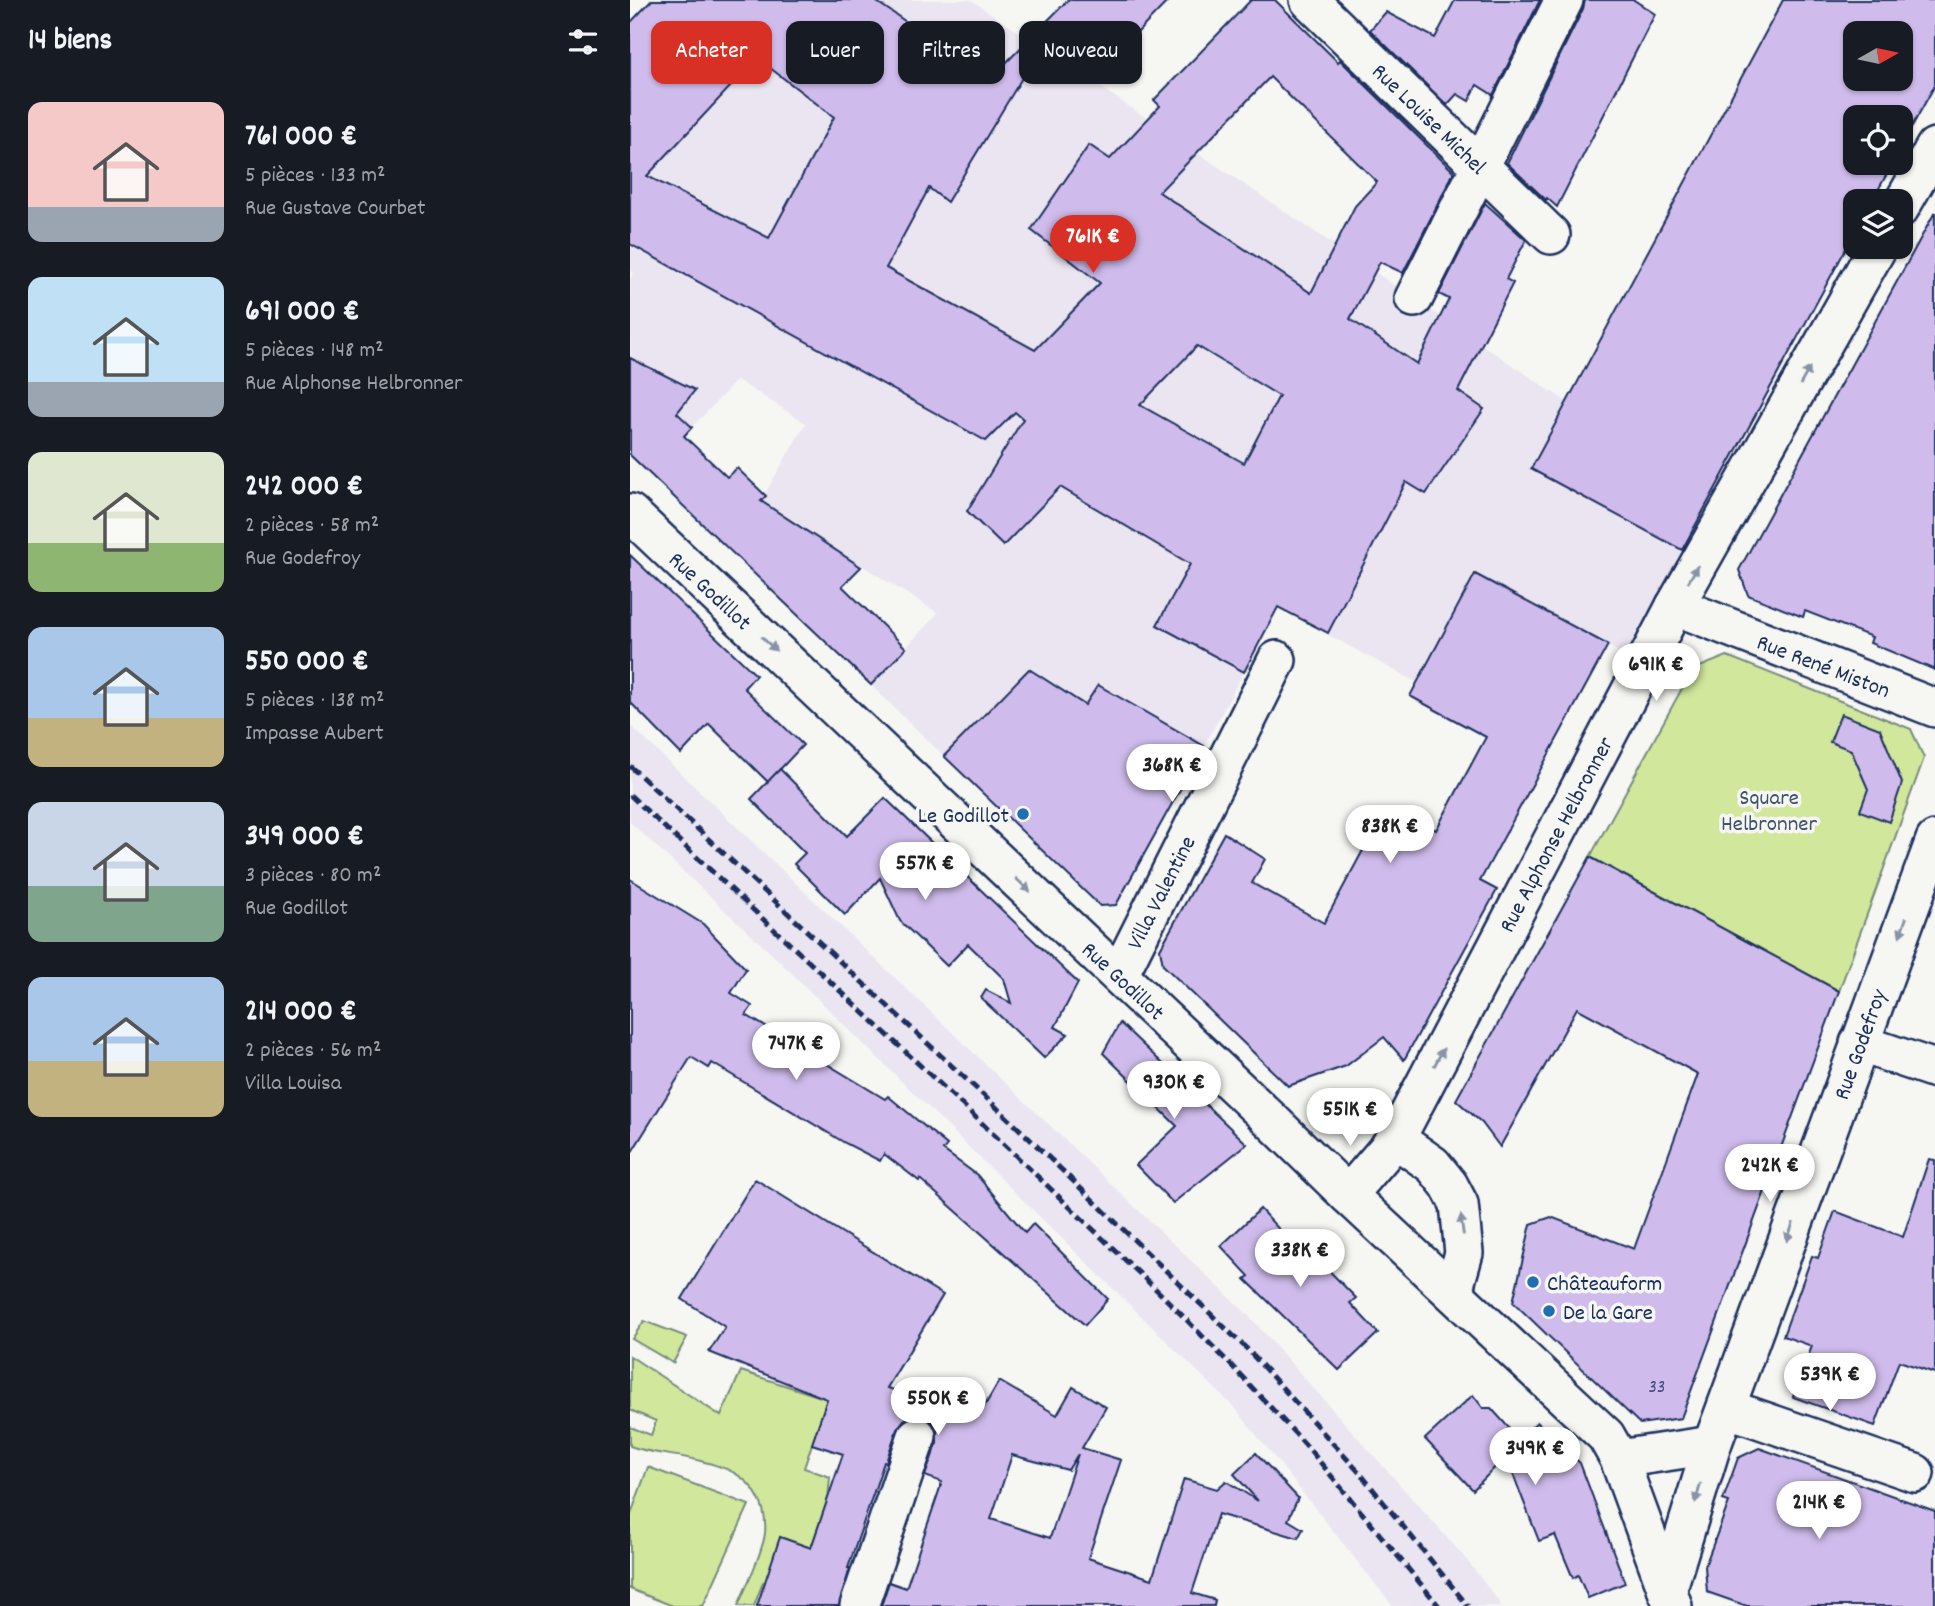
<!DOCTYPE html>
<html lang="fr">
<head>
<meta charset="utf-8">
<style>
  :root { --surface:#171b24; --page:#20242c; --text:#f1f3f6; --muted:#9ea1a6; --accent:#d93025 }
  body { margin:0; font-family:Dekko,sans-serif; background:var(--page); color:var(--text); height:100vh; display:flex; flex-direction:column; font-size:26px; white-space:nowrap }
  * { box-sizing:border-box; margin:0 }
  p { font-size:23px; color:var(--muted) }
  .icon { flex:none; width:38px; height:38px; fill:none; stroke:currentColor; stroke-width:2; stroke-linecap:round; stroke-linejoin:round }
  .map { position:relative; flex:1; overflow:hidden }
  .details { display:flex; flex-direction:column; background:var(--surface); width:630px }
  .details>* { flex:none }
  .hud { position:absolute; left:21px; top:21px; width:665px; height:63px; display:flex; gap:14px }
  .needle { width:46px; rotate:81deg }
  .tools { position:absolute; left:1213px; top:21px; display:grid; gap:14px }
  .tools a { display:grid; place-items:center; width:70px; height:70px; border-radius:14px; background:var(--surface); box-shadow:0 2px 5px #0004; font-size:35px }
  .price { position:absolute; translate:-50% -60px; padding:0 16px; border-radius:24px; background:#fff; color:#222; font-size:23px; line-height:46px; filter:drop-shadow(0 2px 4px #0008) }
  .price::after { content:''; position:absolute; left:50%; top:42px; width:21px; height:16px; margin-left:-10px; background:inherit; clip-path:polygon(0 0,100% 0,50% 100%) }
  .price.active { background:var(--accent); color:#fff }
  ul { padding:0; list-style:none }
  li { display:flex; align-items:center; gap:21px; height:175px; padding:0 28px }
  li span { display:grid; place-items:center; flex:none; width:196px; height:140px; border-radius:14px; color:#555 }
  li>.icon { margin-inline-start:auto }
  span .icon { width:84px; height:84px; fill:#fffc; stroke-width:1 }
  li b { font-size:30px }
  h2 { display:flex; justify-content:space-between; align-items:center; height:84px; padding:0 28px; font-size:30px }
  .tag { padding:0 24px; border-radius:14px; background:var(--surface); box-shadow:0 2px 5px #0004; font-size:24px; line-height:63px }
  .tag.active { background:var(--accent); color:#fff }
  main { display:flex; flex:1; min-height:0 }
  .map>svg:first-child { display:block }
</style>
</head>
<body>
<main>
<section class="details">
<h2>14 biens<svg class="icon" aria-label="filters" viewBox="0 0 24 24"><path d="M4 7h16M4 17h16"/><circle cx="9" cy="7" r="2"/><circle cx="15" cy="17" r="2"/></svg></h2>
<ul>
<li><span style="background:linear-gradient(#f6c9c9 75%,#9aa5b1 0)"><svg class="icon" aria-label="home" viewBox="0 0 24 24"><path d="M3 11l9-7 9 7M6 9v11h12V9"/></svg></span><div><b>761 000 €</b><p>5 pièces · 133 m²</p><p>Rue Gustave Courbet</p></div></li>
<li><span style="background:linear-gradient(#bfe0f5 75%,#9aa5b1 0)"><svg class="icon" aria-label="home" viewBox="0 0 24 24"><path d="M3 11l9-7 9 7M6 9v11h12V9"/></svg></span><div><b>691 000 €</b><p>5 pièces · 148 m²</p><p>Rue Alphonse Helbronner</p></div></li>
<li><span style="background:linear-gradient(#dfe7d0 65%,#8fb573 0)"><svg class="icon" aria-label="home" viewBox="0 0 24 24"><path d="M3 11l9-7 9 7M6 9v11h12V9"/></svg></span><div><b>242 000 €</b><p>2 pièces · 58 m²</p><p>Rue Godefroy</p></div></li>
<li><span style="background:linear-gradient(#a9c7e8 65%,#c2b280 0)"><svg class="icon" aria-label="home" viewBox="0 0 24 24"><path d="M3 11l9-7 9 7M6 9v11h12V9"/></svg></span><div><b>550 000 €</b><p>5 pièces · 138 m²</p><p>Impasse Aubert</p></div></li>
<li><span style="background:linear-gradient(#c9d6e8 60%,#7fa58c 0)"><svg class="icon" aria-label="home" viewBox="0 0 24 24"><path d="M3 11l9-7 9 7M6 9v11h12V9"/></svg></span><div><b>349 000 €</b><p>3 pièces · 80 m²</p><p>Rue Godillot</p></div></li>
<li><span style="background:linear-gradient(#a9c7e8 60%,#c2b280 0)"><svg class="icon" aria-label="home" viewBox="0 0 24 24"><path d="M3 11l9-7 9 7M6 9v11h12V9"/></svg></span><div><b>214 000 €</b><p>2 pièces · 56 m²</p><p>Villa Louisa</p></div></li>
</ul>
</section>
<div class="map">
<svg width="1305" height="1606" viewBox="0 0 1305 1606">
  <rect width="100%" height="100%" fill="#f6f6f2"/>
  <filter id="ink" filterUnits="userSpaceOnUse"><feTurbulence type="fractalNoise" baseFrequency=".0143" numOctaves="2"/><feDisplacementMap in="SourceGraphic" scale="14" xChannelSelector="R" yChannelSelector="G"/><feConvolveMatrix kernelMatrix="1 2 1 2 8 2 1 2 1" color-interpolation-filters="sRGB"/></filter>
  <g filter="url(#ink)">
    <g fill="#eae5f0">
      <polygon points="22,0 341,0 937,402 902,469 1052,550 995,655 845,574 786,682 648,608 574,746 468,685 455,705 399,669 314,756 241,685 308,613 130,502 176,423 107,380 62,427 0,455 0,279 3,273 0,271 0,23"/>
      <polygon points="0,725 618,1315 836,1559 872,1606 763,1606 606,1409 142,954 0,822"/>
    </g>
    <g fill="#d1e79c" stroke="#768b7d" stroke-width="2">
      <polygon points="1097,656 1281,729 1294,758 1209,991 960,857 1062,670"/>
      <polygon points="14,1321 57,1337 43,1363 2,1339"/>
      <path d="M0 1356 91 1416 111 1371 197 1399 174 1468 200 1477 198 1499 181 1548 150 1537 153 1589 133 1582 124 1606H108C116 1586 126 1567 132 1546 136 1535 136 1521 133 1509 121 1472 92 1466 58 1458 39 1454 18 1453 0 1446V1427L21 1435 26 1421 0 1410Z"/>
      <polygon points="18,1467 119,1505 73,1606 43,1606 0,1589 0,1517"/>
    </g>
    <g fill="#cfbcec" stroke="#1b2f5e" stroke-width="2" fill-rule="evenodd">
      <path d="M22 0H244L360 79 438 0H539L474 67 469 62 457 75 412 45 317 202 299 188 256 268 405 350 470 283 401 230 459 145 480 159 530 106 524 100 621 0H645L708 62 710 60 824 172 773 273 750 262 720 319 787 364 819 299 809 294 855 203 896 240 876 279 883 283 828 391 854 409 796 494 776 482 698 633 648 607 614 672 527 625 560 564 430 487 373 546 337 511 393 419 385 412 356 441 0 244V23ZM127 58 204 117 139 238 17 176ZM640 77 747 182 725 206 681 293 529 192ZM567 346 649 396 614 463 510 405Z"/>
      <polygon points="825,0 910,0 863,95 847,85 839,101 827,94 817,105 740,30 756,12 805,38"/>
      <polygon points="955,0 1004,0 1025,14 927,207 917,198 916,200 877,163 953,9"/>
      <path d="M1153 0H1305V85L1270 148V117H1225V163H1263L1242 201H1225V232L1052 550 901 469ZM1225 33H1270V79H1225Z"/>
      <polygon points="1305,212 1305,670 1240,643 1242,637 1175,611 1173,617 1118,595 1109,570"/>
      <polygon points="0,358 65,390 47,413 62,427 54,436 97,477 107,468 136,496 131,501 231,567 212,586 276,648 241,685 0,455"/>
      <polygon points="0,555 126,675 114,688 173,745 138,782 79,724 51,754 0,702"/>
      <polygon points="845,574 978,645 850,881 867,890 774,1060 754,1037 716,1066 658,1086 533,965 530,949 594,833 635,859 622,883 694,923 746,826 776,841 788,819 806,830 856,737 780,696"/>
      <polygon points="399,669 455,705 468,685 574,746 486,905 470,906 314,756"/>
      <polygon points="1211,714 1250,729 1272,783 1259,822 1230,811 1238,789 1221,750 1200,742"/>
      <polygon points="150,769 217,836 255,798 448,983 425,1027 438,1034 414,1058 351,998 356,990 381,1003 374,979 338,944 317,966 270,921 250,878 215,915 164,864 175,853 121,799"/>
      <polygon points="960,857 1209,991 1051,1418 1010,1424 883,1302 901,1224 921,1217 1004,1249 1068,1074 947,1008 870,1147 852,1123 826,1100"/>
      <polygon points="0,879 73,924 116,969 101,993 122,1006 116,1015 255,1099 258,1096 317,1145 313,1150 347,1175 395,1233 403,1224 478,1299 455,1325 290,1179 289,1181 254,1154 250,1161 215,1143 82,1063 79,1068 61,1057 0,1155"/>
      <polygon points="490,1023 617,1144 543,1203 506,1165 547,1126 473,1053"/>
      <polygon points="1299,1159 1305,1160 1305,1373 1269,1361 1245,1426 1163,1397 1182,1346 1153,1336 1182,1256 1188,1258 1205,1211 1273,1237"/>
      <path d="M125 1179 313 1295 257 1388 350 1414 369 1381 427 1415 443 1387 476 1407 452 1448 491 1460 458 1558 522 1579 554 1479 587 1489 596 1481 628 1501 604 1474 626 1453 668 1498 658 1520 673 1529 668 1538 588 1514 562 1593 585 1600 584 1606H251L259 1582 276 1588 312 1482 295 1476 307 1443V1431L302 1422 294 1416 284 1415 274 1420 267 1429 256 1462H254L218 1568H220L209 1606H127L150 1537 181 1548 213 1454 182 1444 197 1399 79 1352 95 1327 52 1299ZM448 1454 420 1538 361 1519 382 1455 438 1470Z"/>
      <polygon points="630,1209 658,1239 663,1234 726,1298 720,1303 748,1333 709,1370 615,1279 619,1276 591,1246"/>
      <polygon points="843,1395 853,1408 861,1408 889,1439 907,1422 950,1463 995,1583 958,1598 948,1575 943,1578 925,1535 909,1541 876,1456 843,1490 795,1439"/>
      <polygon points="1129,1448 1305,1511 1305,1606 1117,1606 1077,1592 1075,1566 1099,1502 1093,1500 1108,1458"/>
    </g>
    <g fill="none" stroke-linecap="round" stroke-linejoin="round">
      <defs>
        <g id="minor">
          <polyline points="679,0 921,235"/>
          <polyline points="1270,208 1305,147"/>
          <polyline points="784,298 934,0"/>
          <polyline points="0,513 641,1120 718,1195 976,1436 989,1459 1043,1606"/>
          <polyline points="1045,606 1305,708"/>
          <polyline points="489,975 647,660"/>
          <polyline points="1229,1043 1305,1069"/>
          <polyline points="766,1139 803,1165 819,1185 829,1204 834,1253 823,1292"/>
          <polyline points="718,1195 766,1139 1045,606 1248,247"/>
          <polyline points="1096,1408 1285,1473"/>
          <polyline points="989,1459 1082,1445"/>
          <polyline points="1037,1591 1082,1445 1305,840"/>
          <polyline points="229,1606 287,1436"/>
        </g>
      </defs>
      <use href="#minor" stroke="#1b2f5e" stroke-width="42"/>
      <use href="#minor" stroke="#f6f6f2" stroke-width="37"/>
      <g stroke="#1b2f5e" stroke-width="5" stroke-dasharray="10 5" stroke-linecap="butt">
        <polyline points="0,766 380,1120 617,1349 729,1472 838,1606"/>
        <polyline points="0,795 339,1111 533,1296 600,1364 675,1444 809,1606"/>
      </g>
    </g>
    <defs><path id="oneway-solid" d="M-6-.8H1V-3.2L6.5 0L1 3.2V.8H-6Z" transform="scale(1.75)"/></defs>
    <g fill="#8892a8">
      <use href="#oneway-solid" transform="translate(1175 376) rotate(-61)"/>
      <use href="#oneway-solid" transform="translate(1063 574) rotate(-60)"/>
      <use href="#oneway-solid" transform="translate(139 644) rotate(43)"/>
      <use href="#oneway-solid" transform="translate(393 885) rotate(43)"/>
      <use href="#oneway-solid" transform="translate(1273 927) rotate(110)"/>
      <use href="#oneway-solid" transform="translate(809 1057) rotate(-62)"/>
      <use href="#oneway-solid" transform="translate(832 1225) rotate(-98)"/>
      <use href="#oneway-solid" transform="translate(1160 1232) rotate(110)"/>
      <use href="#oneway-solid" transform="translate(1068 1493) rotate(106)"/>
    </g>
  </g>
  <g fill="#1f6fb2" stroke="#f6f6f2" stroke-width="2.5">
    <circle cx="393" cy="814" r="7"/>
    <circle cx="903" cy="1282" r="7"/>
    <circle cx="919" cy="1311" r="7"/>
  </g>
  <g text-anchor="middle" stroke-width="7" stroke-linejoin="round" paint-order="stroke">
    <g font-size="19" fill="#485282">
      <text x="1027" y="1392">33</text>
    </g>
    <g font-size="23" fill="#1b2f5e" stroke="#f6f6f2">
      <text transform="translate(800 118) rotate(44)" y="8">Rue Louise Michel</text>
      <text transform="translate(81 590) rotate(43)" y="8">Rue Godillot</text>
      <text transform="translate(1194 665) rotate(21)" y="8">Rue René Miston</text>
      <text transform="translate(925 834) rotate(-62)" y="8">Rue Alphonse Helbronner</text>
      <text transform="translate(530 892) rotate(-63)" y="8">Villa Valentine</text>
      <text transform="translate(494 980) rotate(43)" y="8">Rue Godillot</text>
      <text transform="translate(1229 1044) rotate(-70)" y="8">Rue Godefroy</text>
    </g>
    <g font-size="23" fill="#3f546a" stroke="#f6f6f2">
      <text x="1139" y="804">Square<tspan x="1139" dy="26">Helbronner</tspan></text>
    </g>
    <g font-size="23" fill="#1b2f5e" stroke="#f6f6f2" text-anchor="start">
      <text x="379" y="822" text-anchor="end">Le Godillot</text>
      <text x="917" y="1290">Châteauform</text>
      <text x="933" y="1319">De la Gare</text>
    </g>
  </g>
</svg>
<div class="tools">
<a><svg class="needle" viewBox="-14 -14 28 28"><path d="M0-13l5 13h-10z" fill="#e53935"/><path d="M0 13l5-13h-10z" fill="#9ea1a6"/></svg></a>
<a><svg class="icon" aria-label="locate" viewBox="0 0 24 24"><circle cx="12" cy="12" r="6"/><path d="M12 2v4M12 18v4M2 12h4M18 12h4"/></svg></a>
<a><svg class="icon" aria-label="layers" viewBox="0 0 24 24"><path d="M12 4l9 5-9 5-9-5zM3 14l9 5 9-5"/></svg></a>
</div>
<b class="price active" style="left:463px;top:275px">761K €</b>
<b class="price" style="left:1026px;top:703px">691K €</b>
<b class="price" style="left:542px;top:804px">368K €</b>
<b class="price" style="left:760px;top:865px">838K €</b>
<b class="price" style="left:295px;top:902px">557K €</b>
<b class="price" style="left:166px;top:1082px">747K €</b>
<b class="price" style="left:544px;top:1121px">930K €</b>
<b class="price" style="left:720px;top:1148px">551K €</b>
<b class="price" style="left:1140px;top:1204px">242K €</b>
<b class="price" style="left:670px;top:1289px">338K €</b>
<b class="price" style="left:1200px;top:1413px">539K €</b>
<b class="price" style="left:308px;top:1437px">550K €</b>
<b class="price" style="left:905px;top:1487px">349K €</b>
<b class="price" style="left:1189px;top:1541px">214K €</b>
<div class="hud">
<a class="tag active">Acheter</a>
<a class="tag">Louer</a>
<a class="tag">Filtres</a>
<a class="tag">Nouveau</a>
</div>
</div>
</main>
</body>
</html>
